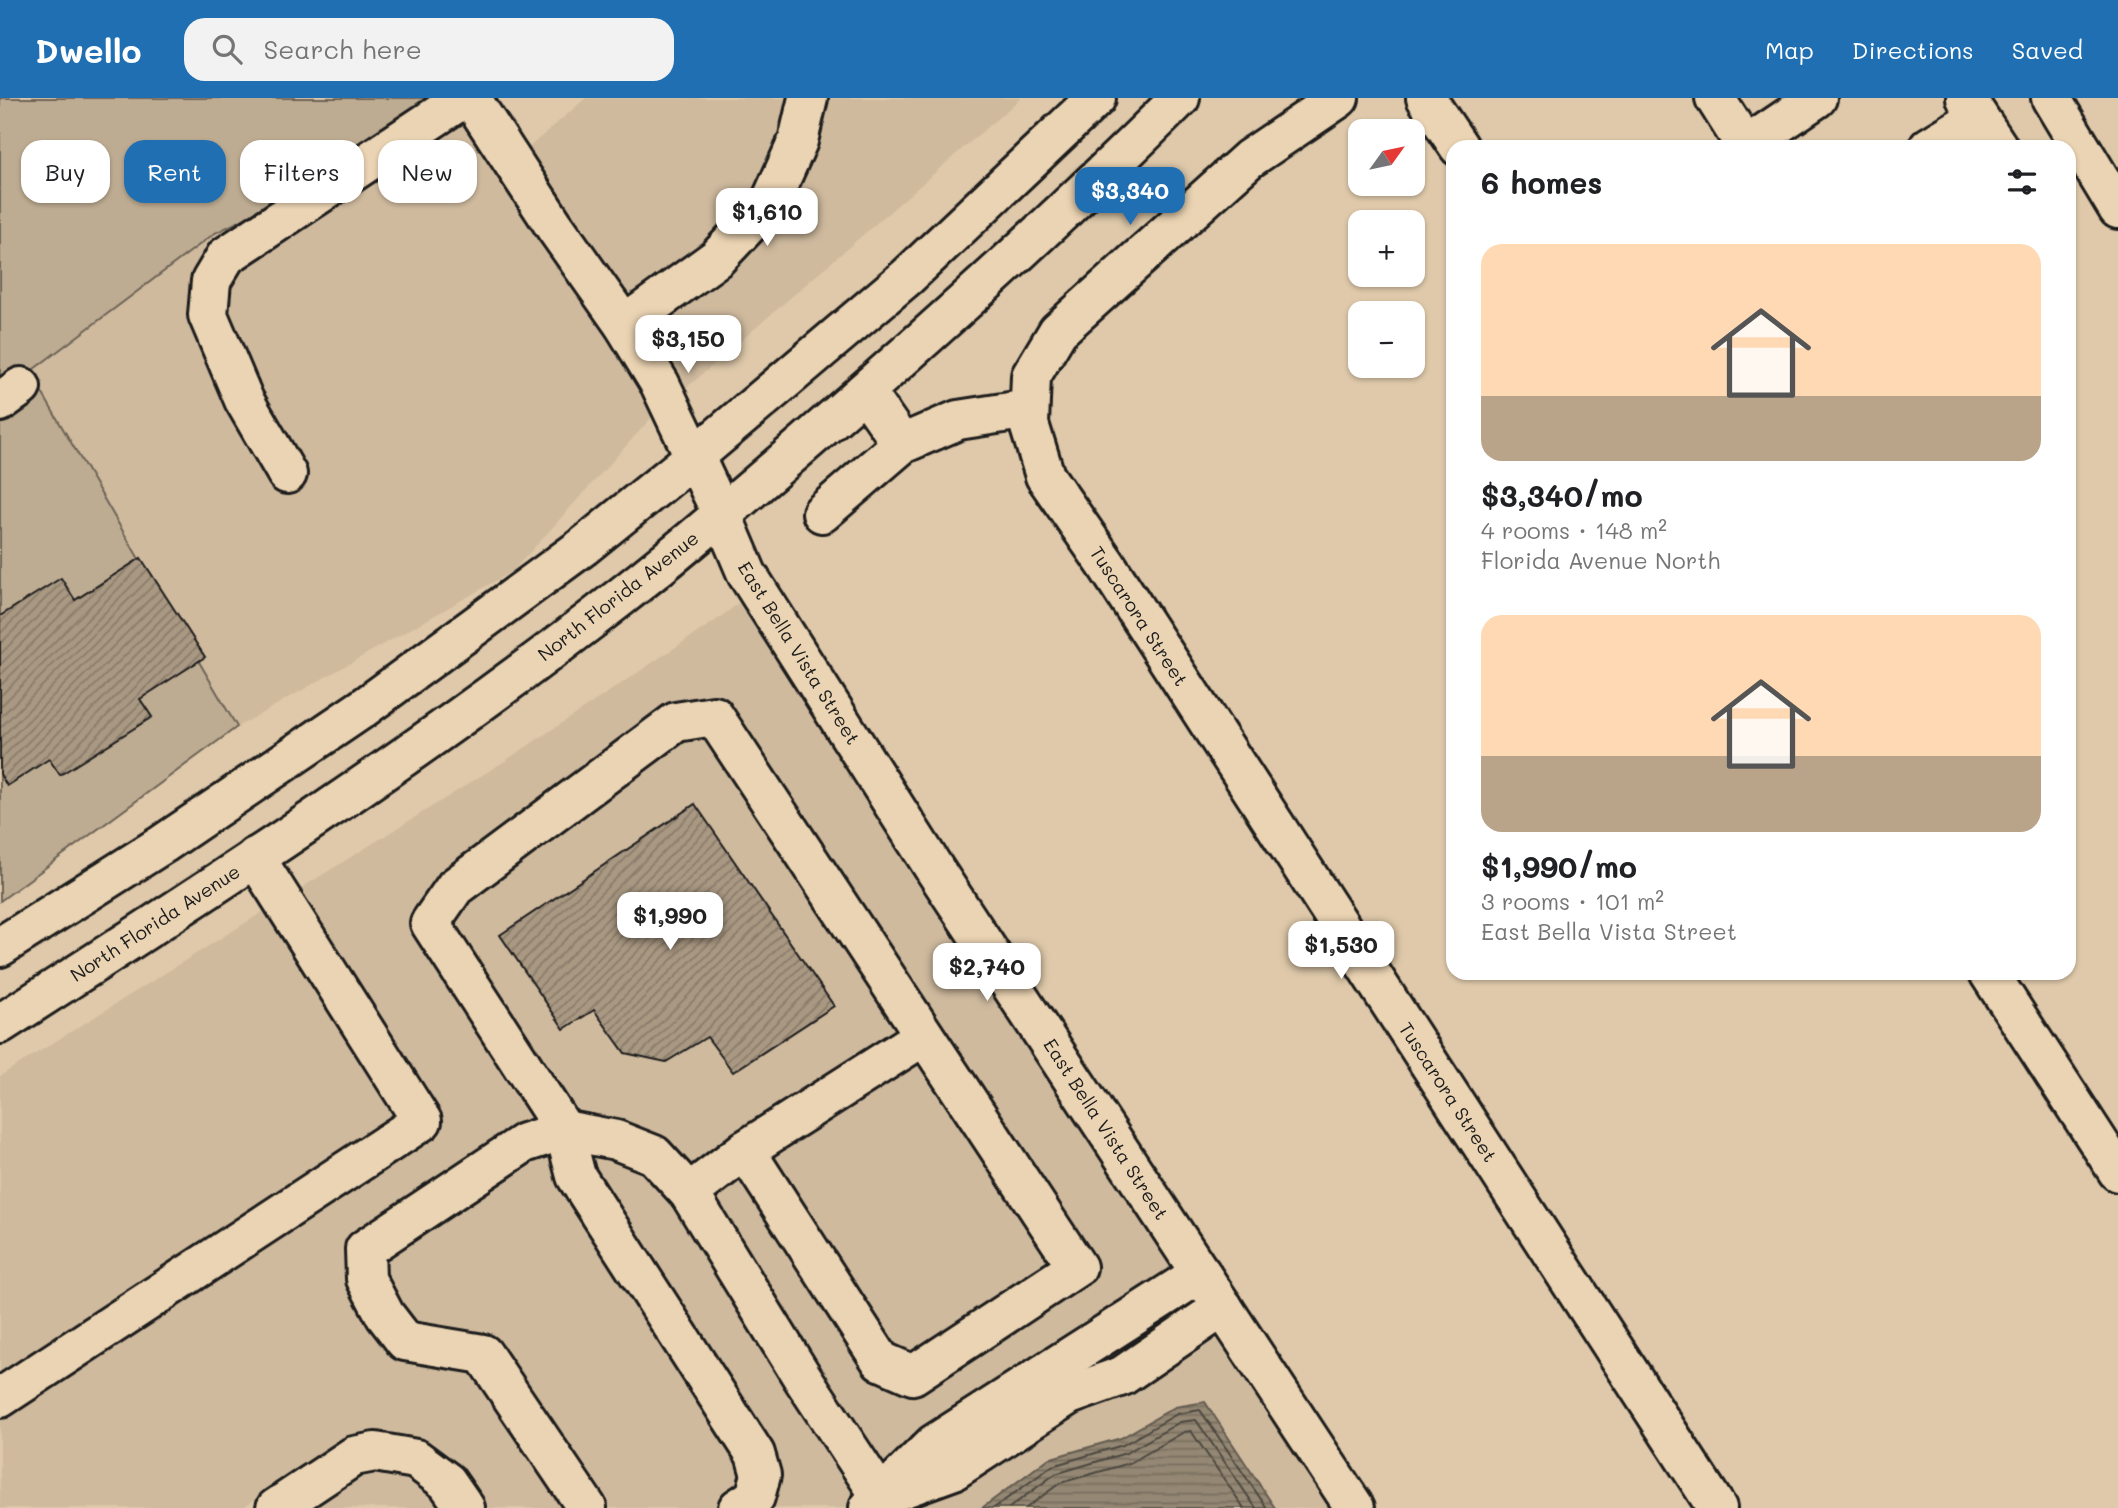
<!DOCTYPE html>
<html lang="en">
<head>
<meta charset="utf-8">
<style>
  :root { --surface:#fff; --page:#f2f2f2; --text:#202124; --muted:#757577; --accent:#1f6fb2 }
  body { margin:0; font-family:Mali,sans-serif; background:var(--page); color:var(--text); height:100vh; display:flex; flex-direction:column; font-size:26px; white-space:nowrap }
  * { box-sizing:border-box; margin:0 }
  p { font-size:23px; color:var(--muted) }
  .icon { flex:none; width:38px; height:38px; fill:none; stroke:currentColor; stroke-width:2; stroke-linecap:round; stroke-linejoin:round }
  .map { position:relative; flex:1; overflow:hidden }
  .details { position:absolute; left:1446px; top:42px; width:630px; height:840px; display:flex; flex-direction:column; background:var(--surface); border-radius:21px; box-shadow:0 2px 5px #0004 }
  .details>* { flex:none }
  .banner { position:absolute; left:21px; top:42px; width:665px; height:63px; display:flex; gap:14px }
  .needle { width:46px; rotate:57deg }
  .controls { position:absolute; left:1348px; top:21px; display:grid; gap:14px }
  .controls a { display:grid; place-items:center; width:77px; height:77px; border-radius:14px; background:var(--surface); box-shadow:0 2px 5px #0004; font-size:35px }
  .price { position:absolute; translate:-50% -60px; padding:0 16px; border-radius:14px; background:#fff; color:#222; font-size:23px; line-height:46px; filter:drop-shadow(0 2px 4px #0008) }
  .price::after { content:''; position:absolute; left:50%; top:42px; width:21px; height:16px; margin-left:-10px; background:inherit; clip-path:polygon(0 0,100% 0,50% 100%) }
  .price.current { background:var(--accent); color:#fff }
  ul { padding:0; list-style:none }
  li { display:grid; align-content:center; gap:14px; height:371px; padding:0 35px }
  li span { display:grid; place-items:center; height:217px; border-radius:21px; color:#555 }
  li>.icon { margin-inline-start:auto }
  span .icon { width:126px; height:126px; fill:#fffc; stroke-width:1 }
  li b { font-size:30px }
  h2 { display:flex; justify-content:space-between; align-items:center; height:84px; padding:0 35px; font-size:30px }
  .chip { padding:0 24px; border-radius:21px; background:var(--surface); box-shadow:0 2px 5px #0004; font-size:24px; line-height:63px }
  .chip.current { background:var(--accent); color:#fff }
  header { display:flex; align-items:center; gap:42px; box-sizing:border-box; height:98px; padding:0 35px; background:var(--accent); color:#fff }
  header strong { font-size:33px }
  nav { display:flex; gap:38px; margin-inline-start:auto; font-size:24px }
  .search { width:490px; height:63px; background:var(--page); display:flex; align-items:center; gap:18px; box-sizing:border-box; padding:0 24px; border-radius:21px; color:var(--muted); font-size:26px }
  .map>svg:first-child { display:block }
</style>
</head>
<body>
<header>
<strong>Dwello</strong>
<div class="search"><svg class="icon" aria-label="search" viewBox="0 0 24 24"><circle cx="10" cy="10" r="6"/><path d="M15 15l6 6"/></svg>Search here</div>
<nav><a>Map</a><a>Directions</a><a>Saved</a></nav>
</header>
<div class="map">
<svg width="2118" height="1410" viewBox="0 0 2118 1410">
  <defs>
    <pattern id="water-rules" width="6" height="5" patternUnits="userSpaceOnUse" patternTransform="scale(1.75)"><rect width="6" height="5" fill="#948773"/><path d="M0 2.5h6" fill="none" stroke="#786e5e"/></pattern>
    <pattern id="building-hatch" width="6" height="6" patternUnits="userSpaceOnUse" patternTransform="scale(1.75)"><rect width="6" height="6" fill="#a99882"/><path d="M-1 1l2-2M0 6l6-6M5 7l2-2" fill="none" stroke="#897b6a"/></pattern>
  </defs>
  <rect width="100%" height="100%" fill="#dfc9aa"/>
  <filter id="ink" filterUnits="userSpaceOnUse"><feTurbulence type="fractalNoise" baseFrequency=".0143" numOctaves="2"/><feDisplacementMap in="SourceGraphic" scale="14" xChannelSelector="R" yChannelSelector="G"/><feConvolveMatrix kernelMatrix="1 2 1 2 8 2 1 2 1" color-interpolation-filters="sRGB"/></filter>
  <g filter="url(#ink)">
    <g fill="#cfba9e">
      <polygon points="586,0 789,0 780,39 754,94 704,146 630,200 528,50"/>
      <polygon points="828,0 1021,0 685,291 650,231 785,115 816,50"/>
      <polygon points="457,16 538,140 606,238 653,318 513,473 237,629 29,274 215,135"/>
      <polygon points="740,504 918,783 1331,1410 1275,1410 1205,1304 1175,1309 1121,1340 1048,1361 982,1410 488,1410 460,1369 429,1343 381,1335 344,1343 242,1410 0,1410 0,978 505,663 718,521"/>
      <polygon points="374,1373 406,1379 432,1398 440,1410 309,1410 360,1376"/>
    </g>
    <polygon fill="#beac92" stroke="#6d6457" stroke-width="2" points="0,0 446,0 457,16 215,135 30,274 237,629 0,803"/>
    <polygon fill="url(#water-rules)" stroke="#645c50" stroke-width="2" points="1205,1304 1275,1410 982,1410 1048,1361 1121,1340 1175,1309"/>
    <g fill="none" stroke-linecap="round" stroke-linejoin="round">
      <g stroke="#4c473f" stroke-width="2">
        <polyline points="994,1410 1052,1368 1123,1347 1177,1316 1200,1312 1267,1410"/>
        <polyline points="1009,1410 1055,1376 1126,1355 1180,1324 1196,1322 1256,1410"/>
        <polyline points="1026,1410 1060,1385 1130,1365 1184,1334 1191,1333 1244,1410"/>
      </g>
    </g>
    <g fill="url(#building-hatch)" stroke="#1c1c1c" stroke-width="2">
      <polygon points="141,460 205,559 140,601 152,619 60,677 49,661 7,688 0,676 0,518 61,480 75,502"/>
      <polygon points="695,706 834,908 733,974 707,939 666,964 625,955 594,912 564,931 500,837"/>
    </g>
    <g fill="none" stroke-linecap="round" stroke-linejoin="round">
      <defs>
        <g id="minor">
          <polyline points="471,0 555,129 624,227 660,286 722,417 747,476 935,772 1355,1410"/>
          <polyline points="1339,0 1249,61 1058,233 1031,278 1029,326 1045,378 1106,466 1717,1410"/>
          <polyline points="1426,0 1459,49"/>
          <polyline points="1715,0 1746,49"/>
          <polyline points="1966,0 1998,49"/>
          <polyline points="2051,0 2118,111"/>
          <polyline points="1746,48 1817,0"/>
          <polyline points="1929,49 1978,19"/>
          <polyline points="624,227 717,160 771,103 798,43 808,0"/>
          <polyline points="865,293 902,346"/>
          <polyline points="0,304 21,289"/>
          <polyline points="287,376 244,302 208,217 211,183 226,158 464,0"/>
          <polyline points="822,415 902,346 958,322 1029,311"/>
          <polyline points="1989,875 2118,1074"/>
          <polyline points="689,1095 745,1052 924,938"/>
          <polyline points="0,1300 422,1023 255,759"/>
          <polyline points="896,1393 954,1372 1069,1297 1122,1278 1223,1209"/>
          <polyline points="276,1410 354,1358 375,1354 416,1361 447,1384 465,1410"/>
          <polyline points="587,1410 483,1256 405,1243 385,1217 366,1181 365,1151 524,1045 564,1032 616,1042 654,1057 689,1095 804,1282 881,1399"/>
          <polyline points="738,1410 755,1399 761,1377 755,1356 576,1078 564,1032 430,825 455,789 676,624 714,618 1077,1169 913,1277 881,1263 745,1052"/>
          <polyline points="869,1410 934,1346 1201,1175"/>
        </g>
        <g id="major">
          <polyline points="0,849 163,746 362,611 584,448 694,359 907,179 1096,0"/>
          <path d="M0 926C212 790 424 653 622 498 696 440 766 379 836 318 954 215 1070 110 1180 0"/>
        </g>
      </defs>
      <use href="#minor" stroke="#1c1c1c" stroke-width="44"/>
      <use href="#major" stroke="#1c1c1c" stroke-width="44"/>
      <use href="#minor" stroke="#ebd4b3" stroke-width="38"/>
      <use href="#major" stroke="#ebd4b3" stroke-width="38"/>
    </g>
  </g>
  <g text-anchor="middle" stroke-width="7" stroke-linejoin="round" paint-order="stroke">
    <g font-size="19" fill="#1c1c1c" stroke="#ebd4b3">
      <text transform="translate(618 498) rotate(-38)" y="7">North Florida Avenue</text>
      <text transform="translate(1139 518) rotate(57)" y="7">Tuscarora Street</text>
      <text transform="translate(799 555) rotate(58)" y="7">East Bella Vista Street</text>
      <text transform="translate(155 825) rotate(-33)" y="7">North Florida Avenue</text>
      <text transform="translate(1448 994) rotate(57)" y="7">Tuscarora Street</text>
      <text transform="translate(1106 1031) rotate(57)" y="7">East Bella Vista Street</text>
    </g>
  </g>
</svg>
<div class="controls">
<a><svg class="needle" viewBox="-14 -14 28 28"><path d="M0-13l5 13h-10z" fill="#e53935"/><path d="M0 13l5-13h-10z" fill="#757577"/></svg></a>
<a>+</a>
<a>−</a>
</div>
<b class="price current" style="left:1130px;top:129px">$3,340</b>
<b class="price" style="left:767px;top:150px">$1,610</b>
<b class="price" style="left:688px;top:277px">$3,150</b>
<b class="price" style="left:670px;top:854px">$1,990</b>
<b class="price" style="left:1341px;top:883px">$1,530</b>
<b class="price" style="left:987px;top:905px">$2,740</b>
<div class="banner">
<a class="chip">Buy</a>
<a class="chip current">Rent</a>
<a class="chip">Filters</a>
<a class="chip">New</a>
</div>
<section class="details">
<h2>6 homes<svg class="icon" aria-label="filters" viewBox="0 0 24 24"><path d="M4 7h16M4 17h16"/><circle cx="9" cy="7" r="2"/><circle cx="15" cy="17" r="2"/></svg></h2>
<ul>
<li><span style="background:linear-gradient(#ffd9b3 70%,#b9a48a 0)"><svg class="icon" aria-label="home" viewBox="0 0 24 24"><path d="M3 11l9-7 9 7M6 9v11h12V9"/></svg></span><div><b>$3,340/mo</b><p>4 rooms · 148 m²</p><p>Florida Avenue North</p></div></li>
<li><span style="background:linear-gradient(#ffd9b3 65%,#b9a48a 0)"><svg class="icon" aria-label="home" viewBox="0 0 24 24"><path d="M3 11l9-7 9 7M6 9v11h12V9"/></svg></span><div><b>$1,990/mo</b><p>3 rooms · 101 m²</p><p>East Bella Vista Street</p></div></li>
</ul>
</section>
</div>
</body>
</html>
